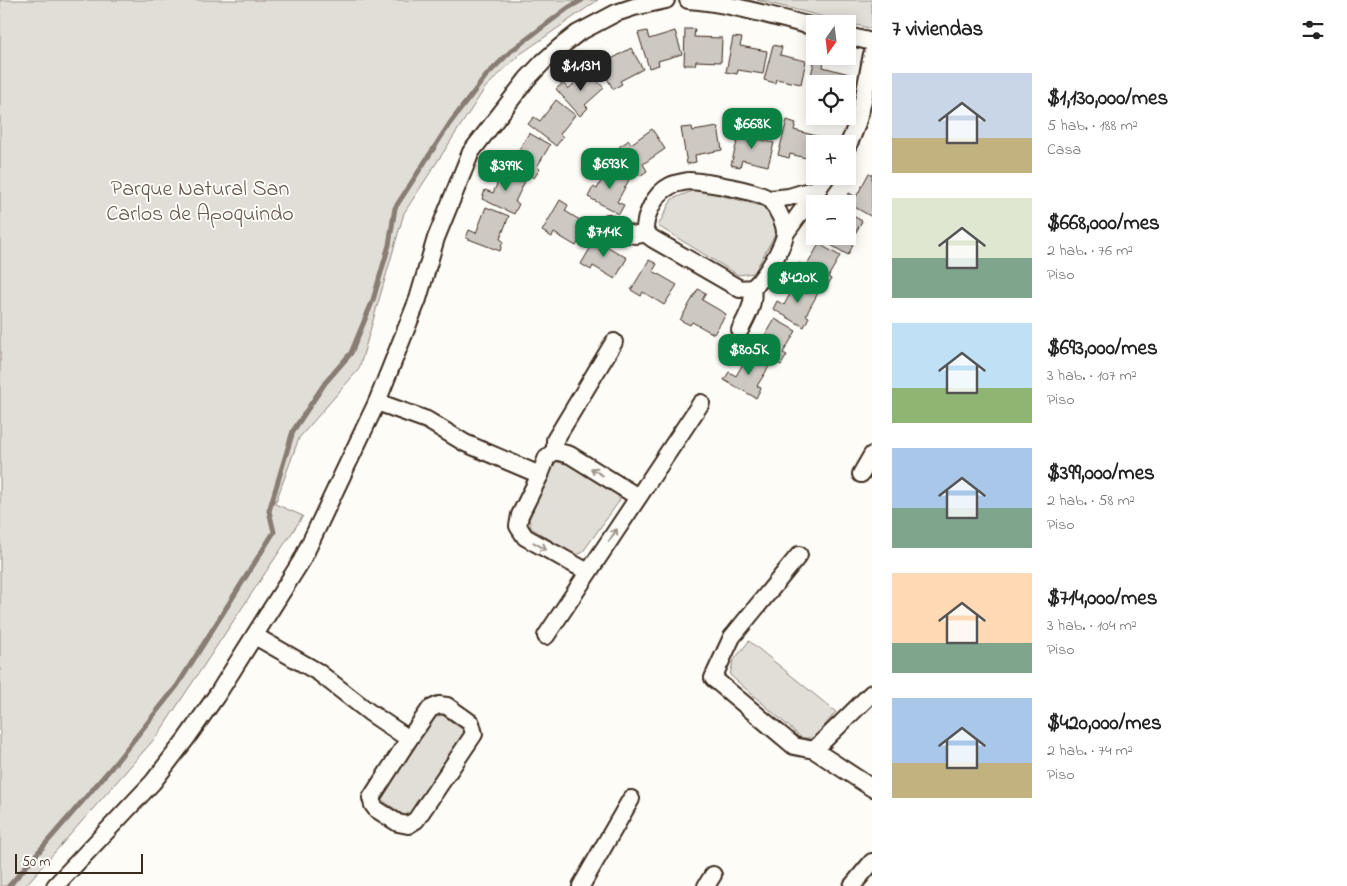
<!DOCTYPE html>
<html lang="es">
<head>
<meta charset="utf-8">
<style>
  :root { --surface:#fff; --page:#f6f6f6; --text:#222; --muted:#767676; --accent:#0b8043 }
  body { margin:0; font-family:"Indie Flower",sans-serif; background:var(--page); color:var(--text); height:100vh; display:flex; flex-direction:column; font-size:19px; white-space:nowrap }
  * { box-sizing:border-box; margin:0 }
  p { font-size:16px; color:var(--muted) }
  .icon { flex:none; width:28px; height:28px; fill:none; stroke:currentColor; stroke-width:2; stroke-linecap:round; stroke-linejoin:round }
  .map { position:relative; flex:1; overflow:hidden }
  .panel { display:flex; flex-direction:column; background:var(--surface); width:475px }
  .panel>* { flex:none }
  .needle { width:32px; rotate:194deg }
  .controls { position:absolute; left:806px; top:15px; display:grid; gap:10px }
  .controls a { display:grid; place-items:center; width:50px; height:50px; border-radius:0px; background:var(--surface); box-shadow:0 2px 12px #0003; font-size:25px }
  .scale { position:absolute; left:15px; bottom:12px; width:128px; box-sizing:border-box; padding-left:5px; border:2px solid #3b2a1e; border-top:0; font-size:14px; line-height:18px; white-space:nowrap; color:#3b2a1e; -webkit-text-stroke:4px #fdfcf7; paint-order:stroke }
  .price { position:absolute; translate:-50% -42px; padding:0 11px; border-radius:10px; background:var(--accent); color:#fff; font-size:16px; line-height:32px; filter:drop-shadow(0 1px 2px #0008) }
  .price::after { content:''; position:absolute; left:50%; top:30px; width:15px; height:11px; margin-left:-8px; background:inherit; clip-path:polygon(0 0,100% 0,50% 100%) }
  .price.selected { background:#222; color:#fff }
  ul { padding:0; list-style:none }
  li { display:flex; align-items:center; gap:15px; height:125px; padding:0 20px }
  li span { display:grid; place-items:center; flex:none; width:140px; height:100px; border-radius:0px; color:#555 }
  li>.icon { margin-inline-start:auto }
  span .icon { width:60px; height:60px; fill:#fffc; stroke-width:1 }
  li b { font-size:21px }
  h2 { display:flex; justify-content:space-between; align-items:center; height:60px; padding:0 20px; font-size:21px }
  main { display:flex; flex:1; min-height:0 }
  .map>svg:first-child { display:block }
</style>
</head>
<body>
<main>
<div class="map">
<svg width="872" height="886" viewBox="0 0 872 886">
  <rect width="100%" height="100%" fill="#fdfcf7"/>
  <filter id="ink" filterUnits="userSpaceOnUse"><feTurbulence type="fractalNoise" baseFrequency=".02" numOctaves="2"/><feDisplacementMap in="SourceGraphic" scale="10" xChannelSelector="R" yChannelSelector="G"/><feConvolveMatrix kernelMatrix="1 2 1 2 8 2 1 2 1" color-interpolation-filters="sRGB"/></filter>
  <g filter="url(#ink)">
    <g fill="#e1ded7" stroke="#8e847a">
      <polygon points="0,0 598,0 519,55 485,88 404,213 359,369 299,438 275,504 303,516 157,736 25,886 0,886"/>
      <polygon points="757,0 872,0 872,29"/>
      <polygon points="697,189 769,208 778,229 754,273 738,275 658,226 672,199"/>
      <polygon points="565,460 615,490 620,500 582,553 575,555 531,528 529,519 555,462"/>
      <polygon points="749,641 836,712 814,738 802,738 730,675 733,661"/>
      <polygon points="438,712 469,734 409,819 378,797"/>
    </g>
    <g fill="none" stroke-linecap="round" stroke-linejoin="round">
      <polyline stroke="#887d74" stroke-width="5" points="9,886 112,767 177,686 274,532 269,511 293,431 325,383 351,353 373,300 389,245 395,208 450,123 486,76 511,51 568,8 582,0"/>
    </g>
    <g fill="#cdc8c2" stroke="#3b2a1e">
      <polygon points="685,29 695,29 694,37 722,38 721,62 696,61 695,65 684,65"/>
      <polygon points="647,31 649,39 675,31 682,54 658,61 659,65 649,68 638,33"/>
      <polygon points="733,37 742,38 740,46 767,51 763,74 738,70 737,74 726,72"/>
      <polygon points="773,45 782,47 780,55 806,61 801,84 776,79 775,83 764,80"/>
      <polygon points="631,48 643,69 620,81 622,84 613,89 596,58 604,53 608,61"/>
      <polygon points="815,58 824,60 823,67 849,74 847,84 815,84 815,94 807,93"/>
      <polygon points="588,71 604,88 585,105 588,108 580,116 556,89 563,83 568,89"/>
      <polygon points="556,100 575,115 560,134 563,137 556,146 528,124 534,117 540,121"/>
      <polygon points="787,120 796,123 794,130 820,137 819,144 815,144 814,160 790,154 789,158 778,155"/>
      <polygon points="692,127 693,131 718,127 722,150 695,155 696,162 687,164 681,128"/>
      <polygon points="652,129 665,149 643,164 647,171 640,176 619,147 629,140 631,144"/>
      <polygon points="740,130 751,133 750,137 774,143 768,166 742,160 740,167 731,165"/>
      <polygon points="529,133 550,145 537,167 540,169 534,178 504,160 508,152 515,156"/>
      <polygon points="608,167 630,178 617,202 624,205 619,214 588,197 593,187 597,189"/>
      <polygon points="504,169 526,179 515,202 519,204 514,214 482,199 485,190 493,193"/>
      <polygon points="869,173 872,175 872,217 844,201 849,193 856,197"/>
      <polygon points="560,200 568,205 565,211 588,225 576,246 554,233 552,237 542,231"/>
      <polygon points="486,207 509,216 500,239 503,241 500,251 466,238 469,230 476,233"/>
      <polygon points="848,213 862,221 850,243 853,245 848,255 817,237 848,236"/>
      <polygon points="599,233 607,238 603,244 627,258 615,279 593,266 591,270 581,264"/>
      <polygon points="819,244 840,256 828,277 831,279 826,289 794,271 799,263 806,267"/>
      <polygon points="649,260 657,264 653,271 677,285 664,305 643,292 641,296 631,290"/>
      <polygon points="797,281 818,293 806,315 809,317 804,327 773,309 777,301 784,305"/>
      <polygon points="698,289 706,293 702,300 726,314 714,334 692,322 690,325 680,320"/>
      <polygon points="775,319 796,331 783,353 787,355 781,365 750,347 754,339 761,343"/>
      <polygon points="749,353 770,365 757,386 761,388 756,398 724,380 729,372 736,376"/>
    </g>
    <g fill="none" stroke-linecap="round" stroke-linejoin="round">
      <defs>
        <g id="street">
          <path d="M688 0C731 3 774 17 815 27"/>
          <polyline points="848,36 872,42"/>
          <path d="M848 145C862 118 866 84 872 54"/>
          <path d="M689 181C704 182 762 191 771 201 777 208 785 223 785 233 785 244 762 284 751 288 748 289 743 288 740 289L653 239 645 233C644 217 654 194 670 186 676 183 683 182 689 181Z"/>
          <polyline points="770,199 789,197 819,188"/>
          <path d="M608 223C621 230 631 239 645 233"/>
          <polyline points="785,234 827,176"/>
          <path d="M740 330C747 316 755 304 752 288"/>
          <polyline points="377,402 427,420 465,443 540,475"/>
          <polyline points="555,451 555,440 614,342"/>
          <polyline points="861,474 872,455"/>
          <polyline points="799,555 732,637 713,678 794,746 814,750 872,788"/>
          <polyline points="588,572 525,537 518,526 520,515 540,475 547,457 555,451 570,455 638,497"/>
          <polyline points="255,636 318,672 369,712 409,739"/>
          <polyline points="546,636 701,403"/>
          <polygon points="439,705 447,706 471,723 474,734 416,820 408,825 398,823 376,809 373,805 371,798 409,739 430,709"/>
          <polyline points="814,750 872,693"/>
          <polyline points="55,886 153,782 186,739 217,695 302,560 377,402 418,299 436,238 471,152 527,79 543,62 560,47 578,33 616,13 634,7 666,0"/>
          <polyline points="581,886 631,799"/>
          <polyline points="706,886 713,875"/>
          <polyline points="852,886 872,862"/>
        </g>
      </defs>
      <use href="#street" stroke="#3b2a1e" stroke-width="20"/>
      <use href="#street" stroke="#fdfcf7" stroke-width="16"/>
    </g>
    <defs><path id="oneway-shaft" d="M-6 0H5M1.5-3L5.5 0L1.5 3" fill="none" stroke-width="1.6" stroke-linecap="round" stroke-linejoin="round" transform="scale(1.25)"/></defs>
    <g stroke="#9c938a">
      <use href="#oneway-shaft" transform="translate(597 472) rotate(-148)"/>
      <use href="#oneway-shaft" transform="translate(613 535) rotate(-56)"/>
      <use href="#oneway-shaft" transform="translate(540 546) rotate(29)"/>
    </g>
  </g>
  <g text-anchor="middle" stroke-width="4" stroke-linejoin="round" paint-order="stroke">
    <g font-size="22" fill="#64574c" stroke="#fdfcf7">
      <text x="200" y="195">Parque Natural San<tspan x="200" dy="25">Carlos de Apoquindo</tspan></text>
    </g>
  </g>
</svg>
<div class="controls">
<a><svg class="needle" viewBox="-14 -14 28 28"><path d="M0-13l5 13h-10z" fill="#e53935"/><path d="M0 13l5-13h-10z" fill="#767676"/></svg></a>
<a><svg class="icon" aria-label="locate" viewBox="0 0 24 24"><circle cx="12" cy="12" r="6"/><path d="M12 2v4M12 18v4M2 12h4M18 12h4"/></svg></a>
<a>+</a>
<a>−</a>
</div>
<div class="scale">50 m</div>
<b class="price selected" style="left:581px;top:92px">$1.13M</b>
<b class="price" style="left:752px;top:150px">$668K</b>
<b class="price" style="left:610px;top:190px">$693K</b>
<b class="price" style="left:506px;top:192px">$399K</b>
<b class="price" style="left:604px;top:258px">$714K</b>
<b class="price" style="left:798px;top:304px">$420K</b>
<b class="price" style="left:749px;top:376px">$805K</b>
</div>
<section class="panel">
<h2>7 viviendas<svg class="icon" aria-label="filters" viewBox="0 0 24 24"><path d="M4 7h16M4 17h16"/><circle cx="9" cy="7" r="2"/><circle cx="15" cy="17" r="2"/></svg></h2>
<ul>
<li><span style="background:linear-gradient(#c9d6e8 65%,#c2b280 0)"><svg class="icon" aria-label="home" viewBox="0 0 24 24"><path d="M3 11l9-7 9 7M6 9v11h12V9"/></svg></span><div><b>$1,130,000/mes</b><p>5 hab. · 188 m²</p><p>Casa</p></div></li>
<li><span style="background:linear-gradient(#dfe7d0 60%,#7fa58c 0)"><svg class="icon" aria-label="home" viewBox="0 0 24 24"><path d="M3 11l9-7 9 7M6 9v11h12V9"/></svg></span><div><b>$668,000/mes</b><p>2 hab. · 76 m²</p><p>Piso</p></div></li>
<li><span style="background:linear-gradient(#bfe0f5 65%,#8fb573 0)"><svg class="icon" aria-label="home" viewBox="0 0 24 24"><path d="M3 11l9-7 9 7M6 9v11h12V9"/></svg></span><div><b>$693,000/mes</b><p>3 hab. · 107 m²</p><p>Piso</p></div></li>
<li><span style="background:linear-gradient(#a9c7e8 60%,#7fa58c 0)"><svg class="icon" aria-label="home" viewBox="0 0 24 24"><path d="M3 11l9-7 9 7M6 9v11h12V9"/></svg></span><div><b>$399,000/mes</b><p>2 hab. · 58 m²</p><p>Piso</p></div></li>
<li><span style="background:linear-gradient(#ffd9b3 70%,#7fa58c 0)"><svg class="icon" aria-label="home" viewBox="0 0 24 24"><path d="M3 11l9-7 9 7M6 9v11h12V9"/></svg></span><div><b>$714,000/mes</b><p>3 hab. · 104 m²</p><p>Piso</p></div></li>
<li><span style="background:linear-gradient(#a9c7e8 65%,#c2b280 0)"><svg class="icon" aria-label="home" viewBox="0 0 24 24"><path d="M3 11l9-7 9 7M6 9v11h12V9"/></svg></span><div><b>$420,000/mes</b><p>2 hab. · 74 m²</p><p>Piso</p></div></li>
</ul>
</section>
</main>
</body>
</html>
